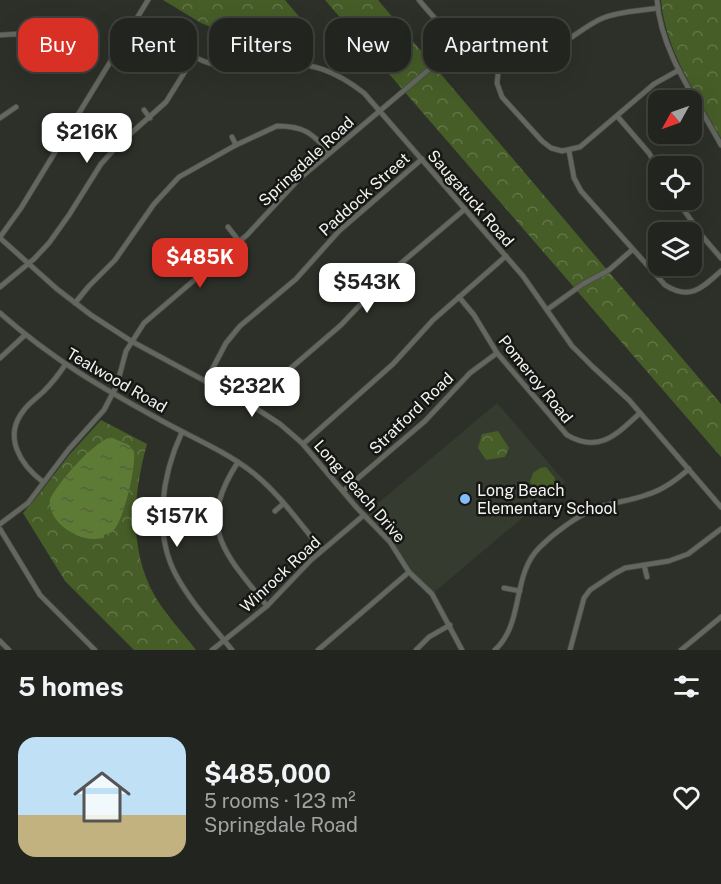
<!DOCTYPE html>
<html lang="en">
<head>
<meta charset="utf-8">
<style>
  :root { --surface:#22241f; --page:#2a2c28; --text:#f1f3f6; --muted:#a2a4a4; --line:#3f413d; --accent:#d93025 }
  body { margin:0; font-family:"Public Sans",sans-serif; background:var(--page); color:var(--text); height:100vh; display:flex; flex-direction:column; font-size:22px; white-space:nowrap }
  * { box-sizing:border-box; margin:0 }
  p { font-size:20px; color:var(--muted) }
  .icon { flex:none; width:33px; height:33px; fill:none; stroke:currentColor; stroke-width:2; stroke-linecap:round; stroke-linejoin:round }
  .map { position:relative; height:650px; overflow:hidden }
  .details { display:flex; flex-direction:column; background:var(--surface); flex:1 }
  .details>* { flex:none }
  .banner { position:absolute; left:18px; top:18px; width:686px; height:54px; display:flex; gap:12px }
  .needle { width:39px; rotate:230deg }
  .fabs { position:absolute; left:648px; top:90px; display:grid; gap:12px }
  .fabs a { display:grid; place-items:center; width:54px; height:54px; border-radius:12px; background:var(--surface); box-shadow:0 6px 24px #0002,0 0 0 2px var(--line); font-size:30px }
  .price { position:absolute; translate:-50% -51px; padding:0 14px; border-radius:12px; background:#fff; color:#222; font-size:20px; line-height:39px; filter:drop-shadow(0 2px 3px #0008) }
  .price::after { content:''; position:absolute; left:50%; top:36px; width:18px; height:14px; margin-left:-9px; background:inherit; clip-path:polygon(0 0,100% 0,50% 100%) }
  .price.current { background:var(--accent); color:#fff }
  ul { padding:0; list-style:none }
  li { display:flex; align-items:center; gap:18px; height:150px; padding:0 18px }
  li+li { border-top:2px solid var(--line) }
  li span { display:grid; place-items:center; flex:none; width:168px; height:120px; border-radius:18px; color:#555 }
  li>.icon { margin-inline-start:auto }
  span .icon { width:72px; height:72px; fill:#fffc; stroke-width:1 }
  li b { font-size:26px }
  h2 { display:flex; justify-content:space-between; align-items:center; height:72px; padding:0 18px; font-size:26px }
  .pill { padding:0 21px; border-radius:18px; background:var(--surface); box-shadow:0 6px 24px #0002,0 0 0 2px var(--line); font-size:21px; line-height:54px }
  .pill.current { background:var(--accent); color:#fff }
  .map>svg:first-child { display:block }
</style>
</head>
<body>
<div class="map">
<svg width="721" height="650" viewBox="0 0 721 650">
  <defs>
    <pattern id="park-crowns" width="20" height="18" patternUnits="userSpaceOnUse" patternTransform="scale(1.5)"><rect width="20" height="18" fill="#465d28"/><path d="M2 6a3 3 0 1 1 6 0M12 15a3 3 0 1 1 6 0" fill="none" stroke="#617548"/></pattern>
    <pattern id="water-ripples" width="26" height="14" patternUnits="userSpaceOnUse" patternTransform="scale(1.5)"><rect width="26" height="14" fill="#5e7b35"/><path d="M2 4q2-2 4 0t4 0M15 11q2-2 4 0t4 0" fill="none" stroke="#54623e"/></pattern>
  </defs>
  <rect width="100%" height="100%" fill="#2d3029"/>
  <polygon fill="#353b2f" points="497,403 565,482 432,594 418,582 401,557 364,515"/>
  <g fill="url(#park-crowns)">
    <polygon points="163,0 285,0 313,33 279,31 248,35 223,32 201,23"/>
    <polygon points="325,0 378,0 721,404 721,457"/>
    <path d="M661 0H721V138C697 95 665 50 661 0Z"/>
    <path d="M101 420 147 444C133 495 128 550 156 598 167 616 183 633 196 650H134L65 581 23 513 36 498 70 454Z"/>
    <polygon points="498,431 509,448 505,457 486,460 478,448 482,434"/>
  </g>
  <polygon fill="#465d28" points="546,467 555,478 554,486 543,494 535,491 530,482 533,473 540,468"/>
  <path fill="url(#water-ripples)" d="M110 437 129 445 134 452C136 467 124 520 113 531 111 532 106 534 104 535V538C101 538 98 539 94 539 75 539 47 521 50 499 61 479 90 446 110 437Z"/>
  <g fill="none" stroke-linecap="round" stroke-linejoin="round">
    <defs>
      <g id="minor">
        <path d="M419 0C429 12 439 24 451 34 480 59 522 63 555 47 572 39 586 25 603 18 620 11 640 11 658 8"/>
        <path d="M657 0C661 53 697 100 721 145"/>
        <path d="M136 20C162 39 193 62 225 67 242 70 258 67 275 65 310 60 337 72 364 93L523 276 572 346 593 367 629 400 721 507"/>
        <polyline points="0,35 17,34 59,40"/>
        <polyline points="500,56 497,83 502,97 542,141 551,148 562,151 580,147 654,84 679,70"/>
        <polyline points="144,110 150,118"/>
        <polyline points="617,116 649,153 658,169"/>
        <polyline points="0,118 16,107"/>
        <polyline points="232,137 236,145"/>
        <path d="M569 151 574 178 581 191 665 285C690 301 702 288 721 271"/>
        <polyline points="677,200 702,236 721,258"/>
        <polyline points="228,227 239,241"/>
        <polyline points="0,237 21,208 148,0"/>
        <polyline points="0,238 57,289 91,315 131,341 257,409 280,424 302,443 357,508 390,542 409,572 432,594 462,650"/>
        <polyline points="0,287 34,259 49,243 69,215 101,164 119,144 166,102 194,57"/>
        <path d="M459 297 474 315 497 353 567 435C599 454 617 434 640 413"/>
        <path d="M75 303 89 286 115 260 154 204 179 177 236 145 277 126C304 126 312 133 329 152"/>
        <polyline points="548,309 583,284 609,270 632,250"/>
        <path d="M0 313C53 360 102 388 164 422 193 438 225 451 252 472 279 493 300 524 322 550"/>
        <polyline points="0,358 25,335"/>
        <polyline points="206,381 226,343 240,326 296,279 339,231 422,159"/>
        <polyline points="256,408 277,380 341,325 393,270 465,209"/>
        <path d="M182 432C162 475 153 532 176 575 191 603 213 626 232 650"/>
        <polyline points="303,444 393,364 433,320 506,256"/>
        <path d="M238 462C195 528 225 553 267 606"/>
        <path d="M43 482C21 465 2 437 24 410 29 403 38 397 44 391 52 383 59 374 65 365"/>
        <polyline points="343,491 425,421 470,373 497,353"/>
        <polyline points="275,511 283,504"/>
        <polyline points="0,524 28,503 69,449 104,410 117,385 126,351 144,323 247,235 299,179 433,66 455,37"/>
        <polyline points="0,529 40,595 95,650"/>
        <polyline points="644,565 647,577"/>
        <polyline points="504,588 520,591"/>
        <polyline points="0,641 9,650"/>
        <polyline points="212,650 267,606 311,560 364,515"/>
        <polyline points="318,650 409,572"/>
        <polyline points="416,650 429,637 450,625"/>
        <path d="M495 650C525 622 511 575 540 547 555 532 577 516 597 508 613 502 630 501 646 495 663 490 676 480 689 469"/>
        <polyline points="570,650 584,598 590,590 614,574 625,568 669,561 688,554 721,529"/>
        <polyline points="681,650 721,617"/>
      </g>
    </defs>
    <use href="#minor" stroke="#4a4d47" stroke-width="6"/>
    <use href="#minor" stroke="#63675f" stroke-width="4.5"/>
  </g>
  <circle fill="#83bcfb" stroke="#161714" stroke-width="2" cx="465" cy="499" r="6"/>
  <g text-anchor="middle" stroke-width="5" stroke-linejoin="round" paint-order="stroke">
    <g font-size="16" fill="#f2f4f0" stroke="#161714">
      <text transform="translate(306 161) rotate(-43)" y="6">Springdale Road</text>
      <text transform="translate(364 194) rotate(-42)" y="6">Paddock Street</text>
      <text transform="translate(471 198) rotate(49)" y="6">Saugatuck Road</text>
      <text transform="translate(536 379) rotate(51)" y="6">Pomeroy Road</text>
      <text transform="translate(117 380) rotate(30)" y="6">Tealwood Road</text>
      <text transform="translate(411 413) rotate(-44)" y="6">Stratford Road</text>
      <text transform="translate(360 491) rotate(49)" y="6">Long Beach Drive</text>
      <text transform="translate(280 574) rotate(-43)" y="6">Winrock Road</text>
    </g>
    <g font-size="16" fill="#f2f4f0" stroke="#161714" text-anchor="start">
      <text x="477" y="496">Long Beach<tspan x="477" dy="18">Elementary School</tspan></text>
    </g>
  </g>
</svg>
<div class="fabs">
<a><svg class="needle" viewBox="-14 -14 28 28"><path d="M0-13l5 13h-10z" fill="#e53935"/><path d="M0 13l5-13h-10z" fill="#a2a4a4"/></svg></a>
<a><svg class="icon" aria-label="locate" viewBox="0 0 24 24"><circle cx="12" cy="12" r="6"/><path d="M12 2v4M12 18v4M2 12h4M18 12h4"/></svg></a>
<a><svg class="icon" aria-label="layers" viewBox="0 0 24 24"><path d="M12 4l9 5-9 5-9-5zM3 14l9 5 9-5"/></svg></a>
</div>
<b class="price" style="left:87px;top:164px">$216K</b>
<b class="price current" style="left:200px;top:289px">$485K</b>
<b class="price" style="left:367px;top:314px">$543K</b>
<b class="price" style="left:252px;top:418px">$232K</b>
<b class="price" style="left:177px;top:548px">$157K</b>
<div class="banner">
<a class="pill current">Buy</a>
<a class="pill">Rent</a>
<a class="pill">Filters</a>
<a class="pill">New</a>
<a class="pill">Apartment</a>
</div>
</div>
<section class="details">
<h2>5 homes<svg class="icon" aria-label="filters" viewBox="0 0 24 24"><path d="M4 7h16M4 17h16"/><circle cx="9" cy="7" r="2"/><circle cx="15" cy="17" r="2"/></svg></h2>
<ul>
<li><span style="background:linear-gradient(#bfe0f5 65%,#c2b280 0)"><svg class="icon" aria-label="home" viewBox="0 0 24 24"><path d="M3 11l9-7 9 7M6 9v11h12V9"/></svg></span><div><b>$485,000</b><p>5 rooms · 123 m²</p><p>Springdale Road</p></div><svg class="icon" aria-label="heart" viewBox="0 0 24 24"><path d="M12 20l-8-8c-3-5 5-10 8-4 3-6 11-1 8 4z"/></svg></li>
</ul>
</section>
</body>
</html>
